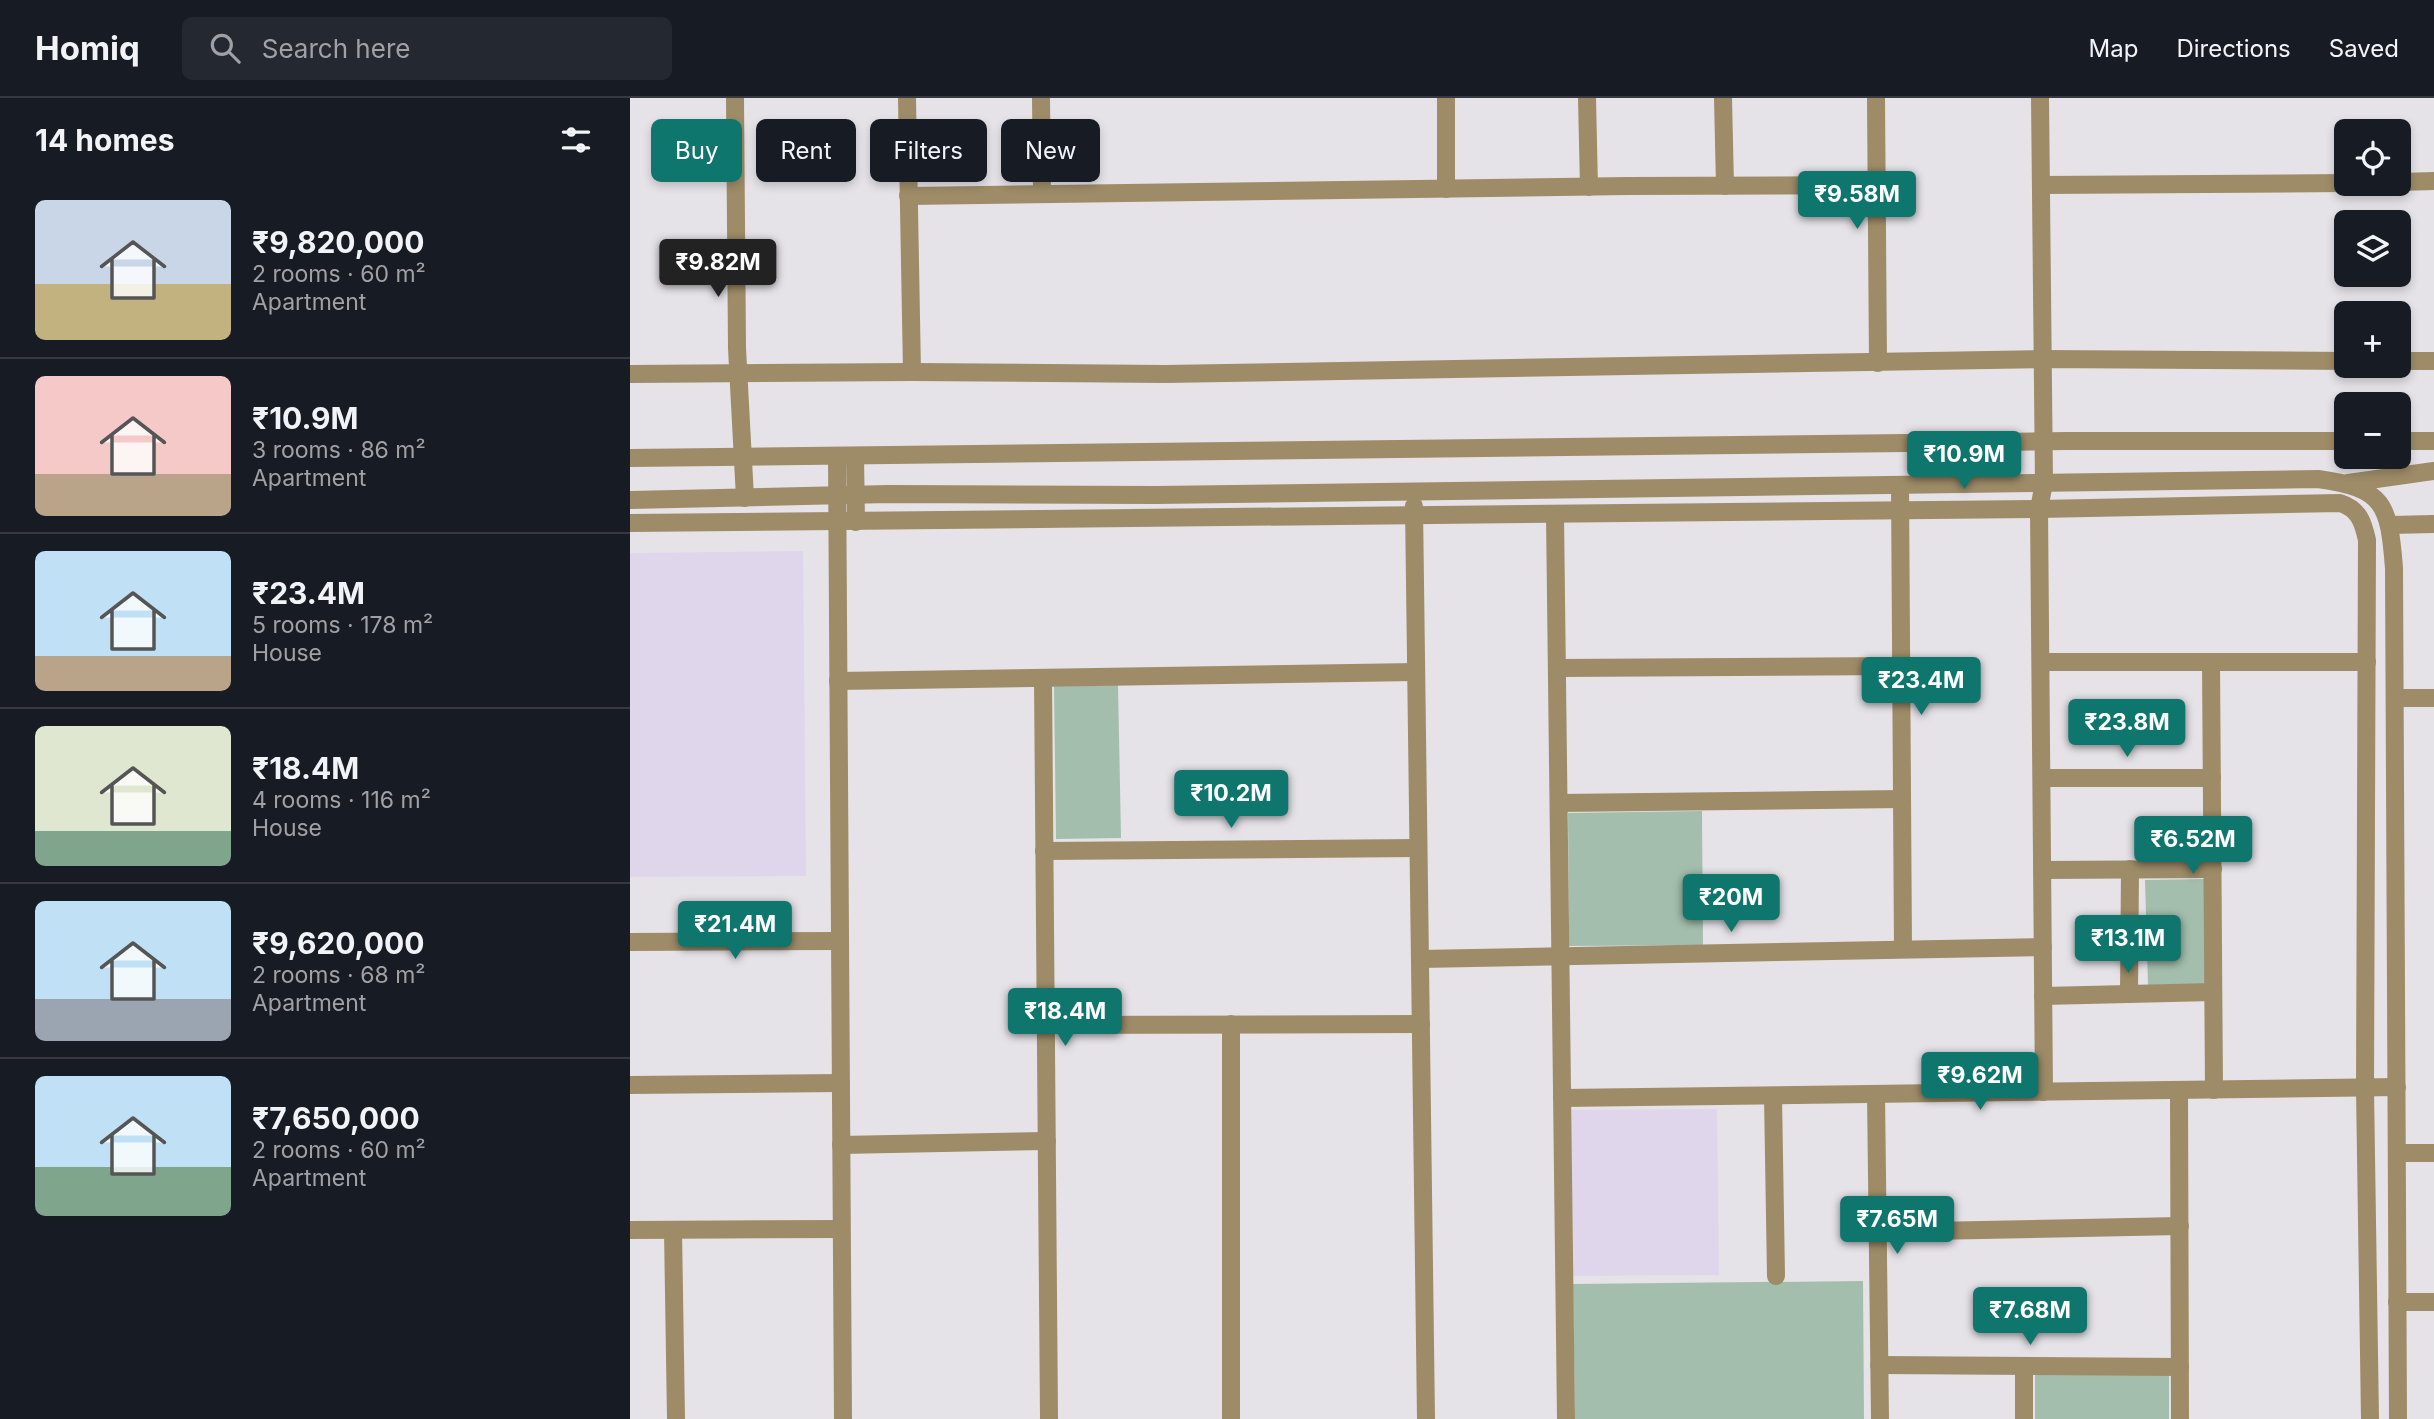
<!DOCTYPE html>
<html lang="en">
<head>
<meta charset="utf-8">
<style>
  :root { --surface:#171b24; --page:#242831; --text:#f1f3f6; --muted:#9ea1a6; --line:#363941; --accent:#0f766e }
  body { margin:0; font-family:Inter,sans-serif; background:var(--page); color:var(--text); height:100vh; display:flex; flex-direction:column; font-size:26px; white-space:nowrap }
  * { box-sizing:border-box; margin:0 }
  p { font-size:23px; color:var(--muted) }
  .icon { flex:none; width:38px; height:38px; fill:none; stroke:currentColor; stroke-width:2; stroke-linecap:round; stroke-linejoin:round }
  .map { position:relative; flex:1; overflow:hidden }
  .sheet { display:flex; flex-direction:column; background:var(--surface); width:630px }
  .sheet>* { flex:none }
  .banner { position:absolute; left:21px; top:21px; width:665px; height:63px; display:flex; gap:14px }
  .buttons { position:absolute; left:1704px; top:21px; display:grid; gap:14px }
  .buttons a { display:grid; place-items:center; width:77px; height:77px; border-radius:10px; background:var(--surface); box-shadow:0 4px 10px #0003; font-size:35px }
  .price { position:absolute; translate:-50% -60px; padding:0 16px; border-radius:7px; background:var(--accent); color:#fff; font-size:23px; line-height:46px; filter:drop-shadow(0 2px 4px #0008) }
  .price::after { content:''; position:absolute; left:50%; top:42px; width:21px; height:16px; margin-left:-10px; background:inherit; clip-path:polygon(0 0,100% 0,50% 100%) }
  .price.current { background:#222; color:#fff }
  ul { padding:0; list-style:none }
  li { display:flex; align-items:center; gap:21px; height:175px; padding:0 35px }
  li+li { border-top:2px solid var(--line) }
  li span { display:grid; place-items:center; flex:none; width:196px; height:140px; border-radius:10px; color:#555 }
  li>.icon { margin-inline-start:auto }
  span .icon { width:84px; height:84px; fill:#fffc; stroke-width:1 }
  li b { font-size:30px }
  h2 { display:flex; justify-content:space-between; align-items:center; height:84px; padding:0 35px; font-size:30px }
  .tag { padding:0 24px; border-radius:10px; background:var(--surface); box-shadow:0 4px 10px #0003; font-size:24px; line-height:63px }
  .tag.current { background:var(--accent); color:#fff }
  header { display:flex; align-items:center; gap:42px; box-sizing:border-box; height:98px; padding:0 35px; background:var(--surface); border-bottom:2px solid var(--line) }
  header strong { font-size:33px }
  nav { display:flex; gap:38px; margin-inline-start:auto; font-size:24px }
  .search { width:490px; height:63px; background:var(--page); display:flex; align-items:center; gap:18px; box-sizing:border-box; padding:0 24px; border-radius:10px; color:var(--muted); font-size:26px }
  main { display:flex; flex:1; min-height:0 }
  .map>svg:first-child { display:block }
</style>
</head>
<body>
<header>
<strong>Homiq</strong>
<div class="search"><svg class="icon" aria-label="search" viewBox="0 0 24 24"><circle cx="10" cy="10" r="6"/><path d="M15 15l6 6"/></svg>Search here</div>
<nav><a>Map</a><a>Directions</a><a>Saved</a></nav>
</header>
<main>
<section class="sheet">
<h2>14 homes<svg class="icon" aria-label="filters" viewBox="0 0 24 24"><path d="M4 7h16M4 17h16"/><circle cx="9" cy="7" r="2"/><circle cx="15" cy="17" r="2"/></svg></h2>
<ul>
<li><span style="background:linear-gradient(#c9d6e8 60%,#c2b280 0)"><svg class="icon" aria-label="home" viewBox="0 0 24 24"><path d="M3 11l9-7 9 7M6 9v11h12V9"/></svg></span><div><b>₹9,820,000</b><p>2 rooms · 60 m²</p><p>Apartment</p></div></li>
<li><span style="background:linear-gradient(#f6c9c9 70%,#b9a48a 0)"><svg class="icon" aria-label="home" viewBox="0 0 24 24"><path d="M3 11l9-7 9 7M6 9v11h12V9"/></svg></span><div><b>₹10.9M</b><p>3 rooms · 86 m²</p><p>Apartment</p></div></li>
<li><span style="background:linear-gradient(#bfe0f5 75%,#b9a48a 0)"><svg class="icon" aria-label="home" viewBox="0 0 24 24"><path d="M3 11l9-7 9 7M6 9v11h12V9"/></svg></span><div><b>₹23.4M</b><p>5 rooms · 178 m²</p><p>House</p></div></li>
<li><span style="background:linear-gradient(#dfe7d0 75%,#7fa58c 0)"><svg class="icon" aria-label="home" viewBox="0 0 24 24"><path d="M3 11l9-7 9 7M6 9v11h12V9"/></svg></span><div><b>₹18.4M</b><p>4 rooms · 116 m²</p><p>House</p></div></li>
<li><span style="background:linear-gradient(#bfe0f5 70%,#9aa5b1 0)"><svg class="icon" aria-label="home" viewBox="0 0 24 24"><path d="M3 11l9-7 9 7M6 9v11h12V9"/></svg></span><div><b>₹9,620,000</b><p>2 rooms · 68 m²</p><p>Apartment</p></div></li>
<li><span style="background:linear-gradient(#bfe0f5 65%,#7fa58c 0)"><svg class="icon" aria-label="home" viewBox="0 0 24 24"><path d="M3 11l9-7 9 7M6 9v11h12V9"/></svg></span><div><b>₹7,650,000</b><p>2 rooms · 60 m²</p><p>Apartment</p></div></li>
</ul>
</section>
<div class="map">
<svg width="1804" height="1321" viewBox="0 0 1804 1321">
  <rect width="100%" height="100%" fill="#e5e3e8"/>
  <g fill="#dfd6eb">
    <polygon points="173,453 176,778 0,779 0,455"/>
    <polygon points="1087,1011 1089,1177 943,1178 941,1012"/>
  </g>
  <g fill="#a3bead">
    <polygon points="488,587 491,740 426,741 424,588"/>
    <polygon points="1072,713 1073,847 939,848 938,715"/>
    <polygon points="1575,781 1577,886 1518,887 1515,782"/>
    <polygon points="1233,1183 1234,1321 945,1321 943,1186"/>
    <polygon points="1405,1275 1539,1276 1539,1321 1405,1321"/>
  </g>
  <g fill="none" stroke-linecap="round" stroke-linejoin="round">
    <g stroke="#9e8c68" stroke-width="18">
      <polyline points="105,0 107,250 115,400"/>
      <polyline points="277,0 282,274"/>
      <polyline points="411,0 412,96"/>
      <polyline points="957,0 959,89"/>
      <polyline points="1093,0 1095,88"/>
      <polyline points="1246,0 1248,265"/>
      <polyline points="1410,0 1414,385 1409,411 1414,994"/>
      <polyline points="1769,84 1804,83"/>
      <polyline points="1411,87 1717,85"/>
      <polyline points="816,91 816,0"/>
      <polyline points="278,98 998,88 1246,87"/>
      <polyline points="1769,263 1804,263"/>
      <polyline points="0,276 282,274 535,276 1412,261 1717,263"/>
      <polyline points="1769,343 1804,343"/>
      <polyline points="207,358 213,1321"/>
      <polyline points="225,358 226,424"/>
      <polyline points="0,360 1437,343 1717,343"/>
      <polyline points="1718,385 1804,373"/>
      <polyline points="1270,387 1273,851"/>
      <path d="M0 402 258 396 526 397 1688 381C1755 390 1759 407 1764 470L1768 1321"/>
      <polyline points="784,408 796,1321"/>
      <polyline points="925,417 936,1321"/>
      <path d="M0 425 1409 411 1710 405C1729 411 1733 424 1737 442L1735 991 1740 1321"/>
      <polyline points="1760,427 1804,426"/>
      <polyline points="1411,564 1737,564"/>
      <polyline points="1581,564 1584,992"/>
      <polyline points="927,570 1271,568"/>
      <polyline points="413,580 419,1321"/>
      <polyline points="208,583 786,574"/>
      <polyline points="1765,600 1804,600"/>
      <polyline points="1412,680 1582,680"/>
      <polyline points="929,705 1272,701"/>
      <polyline points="414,753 788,750"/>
      <polyline points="1412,772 1583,771"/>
      <polyline points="0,844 209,843"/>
      <polyline points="790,861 1413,849"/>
      <polyline points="1499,896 1500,771"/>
      <polyline points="1413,898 1583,894"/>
      <polyline points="601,926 601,1321"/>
      <polyline points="416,927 791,926"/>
      <polyline points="0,987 211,985"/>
      <polyline points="1549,993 1550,1321"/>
      <polyline points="1246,996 1250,1321"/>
      <polyline points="1143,998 1146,1178"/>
      <polyline points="932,1000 1767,989"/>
      <polyline points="211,1047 417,1043"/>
      <polyline points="1768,1055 1804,1055"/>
      <polyline points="0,1132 211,1131"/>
      <polyline points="43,1132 46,1321"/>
      <polyline points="1248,1134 1550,1128"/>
      <polyline points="1767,1204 1804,1204"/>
      <polyline points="1249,1267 1550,1269"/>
      <polyline points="1394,1268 1394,1321"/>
    </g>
  </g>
</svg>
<div class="buttons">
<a><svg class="icon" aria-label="locate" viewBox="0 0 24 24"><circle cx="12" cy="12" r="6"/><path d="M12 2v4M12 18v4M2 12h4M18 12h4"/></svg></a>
<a><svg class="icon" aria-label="layers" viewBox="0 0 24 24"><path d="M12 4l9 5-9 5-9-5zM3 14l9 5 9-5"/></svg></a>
<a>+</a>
<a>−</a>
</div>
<b class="price" style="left:1227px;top:133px">₹9.58M</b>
<b class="price current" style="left:88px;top:201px">₹9.82M</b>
<b class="price" style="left:1334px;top:393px">₹10.9M</b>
<b class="price" style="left:1291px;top:619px">₹23.4M</b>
<b class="price" style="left:1497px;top:661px">₹23.8M</b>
<b class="price" style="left:601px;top:732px">₹10.2M</b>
<b class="price" style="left:1563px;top:778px">₹6.52M</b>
<b class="price" style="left:1101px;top:836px">₹20M</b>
<b class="price" style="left:105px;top:863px">₹21.4M</b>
<b class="price" style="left:1498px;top:877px">₹13.1M</b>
<b class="price" style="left:435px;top:950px">₹18.4M</b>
<b class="price" style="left:1350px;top:1014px">₹9.62M</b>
<b class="price" style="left:1267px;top:1158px">₹7.65M</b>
<b class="price" style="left:1400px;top:1249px">₹7.68M</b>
<div class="banner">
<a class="tag current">Buy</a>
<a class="tag">Rent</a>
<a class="tag">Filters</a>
<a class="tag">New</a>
</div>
</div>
</main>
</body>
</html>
